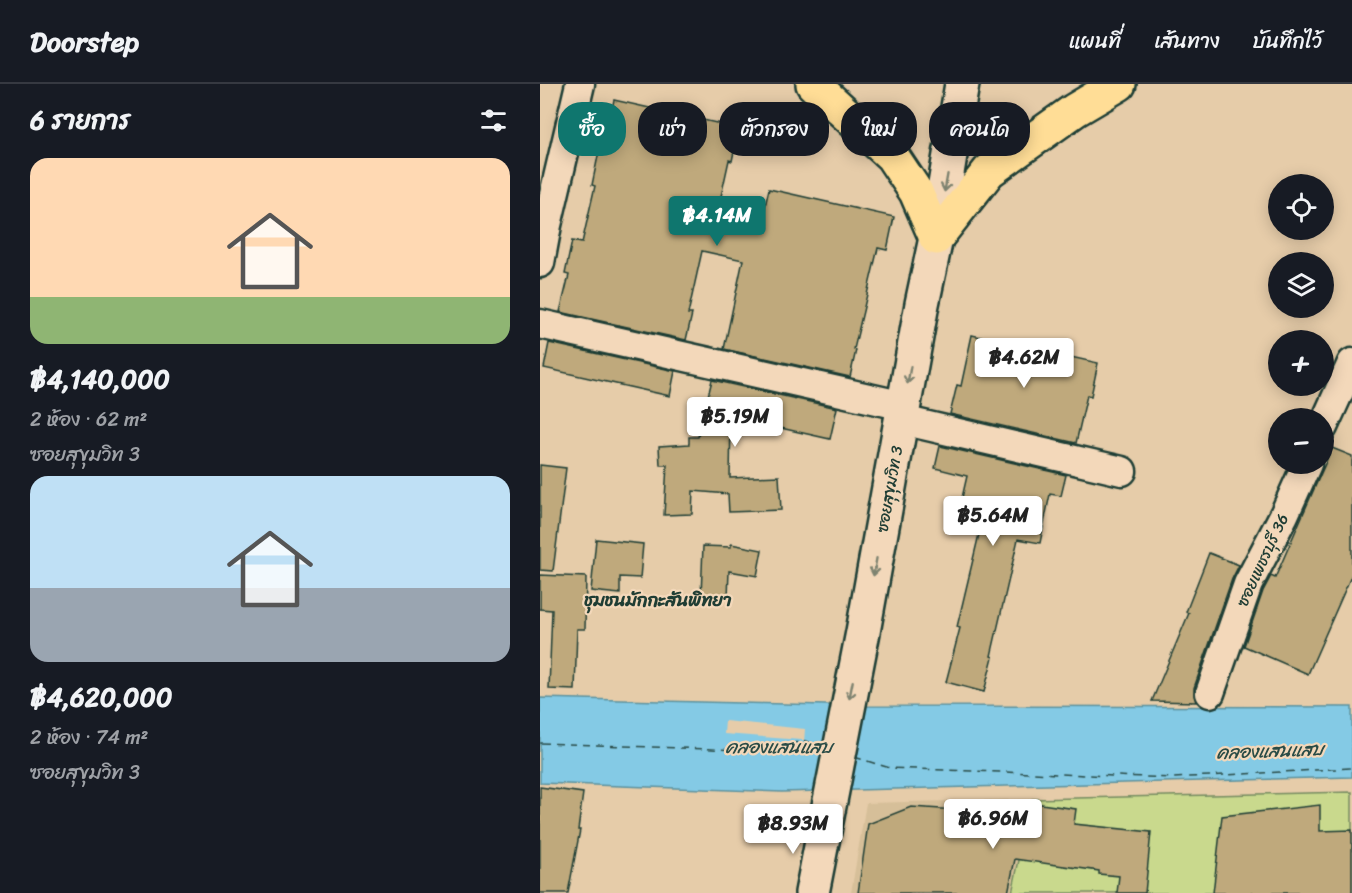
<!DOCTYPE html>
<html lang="th">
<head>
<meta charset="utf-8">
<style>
  :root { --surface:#171b24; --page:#242831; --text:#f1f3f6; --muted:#9ea1a6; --line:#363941; --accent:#0f766e }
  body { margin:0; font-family:Sriracha,"Playpen Sans Thai",sans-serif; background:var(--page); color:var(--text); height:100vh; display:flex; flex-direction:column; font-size:22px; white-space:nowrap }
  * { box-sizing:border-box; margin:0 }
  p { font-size:20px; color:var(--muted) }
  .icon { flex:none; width:33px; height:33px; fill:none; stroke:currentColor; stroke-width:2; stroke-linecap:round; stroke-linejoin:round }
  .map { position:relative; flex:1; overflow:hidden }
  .drawer { display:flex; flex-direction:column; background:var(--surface); width:540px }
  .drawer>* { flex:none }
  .guide { position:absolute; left:18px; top:18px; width:570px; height:54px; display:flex; gap:12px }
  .tools { position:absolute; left:728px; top:90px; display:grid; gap:12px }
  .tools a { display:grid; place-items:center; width:66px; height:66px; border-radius:50%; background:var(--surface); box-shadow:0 3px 15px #0003; font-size:30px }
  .price { position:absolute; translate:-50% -51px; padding:0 14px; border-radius:6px; background:#fff; color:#222; font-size:20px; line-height:39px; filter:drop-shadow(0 2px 3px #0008) }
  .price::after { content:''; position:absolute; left:50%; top:36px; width:18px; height:14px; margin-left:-9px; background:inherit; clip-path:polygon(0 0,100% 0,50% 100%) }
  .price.current { background:var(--accent); color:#fff }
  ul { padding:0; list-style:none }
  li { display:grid; align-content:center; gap:12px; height:318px; padding:0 30px }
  li span { display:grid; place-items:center; height:186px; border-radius:18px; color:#555 }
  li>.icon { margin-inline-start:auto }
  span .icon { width:108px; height:108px; fill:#fffc; stroke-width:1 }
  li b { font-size:26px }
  h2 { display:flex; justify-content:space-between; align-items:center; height:72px; padding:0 30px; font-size:26px }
  .pill { padding:0 21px; border-radius:24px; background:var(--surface); box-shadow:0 3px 15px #0003; font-size:21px; line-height:54px }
  .pill.current { background:var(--accent); color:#fff }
  header { display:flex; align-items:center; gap:36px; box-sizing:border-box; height:84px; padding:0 30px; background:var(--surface); border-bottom:2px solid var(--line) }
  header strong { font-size:28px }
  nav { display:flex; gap:33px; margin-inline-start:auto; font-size:21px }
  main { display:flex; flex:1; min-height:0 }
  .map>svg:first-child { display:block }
</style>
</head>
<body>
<header>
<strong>Doorstep</strong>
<nav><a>แผนที่</a><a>เส้นทาง</a><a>บันทึกไว้</a></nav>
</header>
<main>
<section class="drawer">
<h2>6 รายการ<svg class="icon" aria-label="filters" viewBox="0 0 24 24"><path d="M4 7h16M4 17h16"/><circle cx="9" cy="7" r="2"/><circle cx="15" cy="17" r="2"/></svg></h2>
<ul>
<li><span style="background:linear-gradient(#ffd9b3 75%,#8fb573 0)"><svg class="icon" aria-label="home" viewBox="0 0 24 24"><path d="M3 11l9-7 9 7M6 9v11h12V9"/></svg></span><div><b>฿4,140,000</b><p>2 ห้อง · 62 m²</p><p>ซอยสุขุมวิท 3</p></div></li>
<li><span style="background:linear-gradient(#bfe0f5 60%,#9aa5b1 0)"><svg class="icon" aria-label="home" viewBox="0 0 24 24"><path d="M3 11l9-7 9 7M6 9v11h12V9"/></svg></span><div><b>฿4,620,000</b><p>2 ห้อง · 74 m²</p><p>ซอยสุขุมวิท 3</p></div></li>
</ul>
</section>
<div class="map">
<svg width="812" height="809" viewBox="0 0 812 809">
  <rect width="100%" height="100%" fill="#e6cca9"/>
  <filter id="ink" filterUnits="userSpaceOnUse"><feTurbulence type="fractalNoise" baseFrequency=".0167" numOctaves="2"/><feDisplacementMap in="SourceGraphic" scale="12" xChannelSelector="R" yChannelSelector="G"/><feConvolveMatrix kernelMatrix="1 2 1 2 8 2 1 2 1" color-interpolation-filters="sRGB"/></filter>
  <g filter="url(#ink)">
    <polygon fill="#d6bf99" points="492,715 472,809 311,809 326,719"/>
    <polygon fill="#c9d98d" stroke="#748b60" stroke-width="1.5" points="812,708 812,809 472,809 492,715"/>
    <polygon fill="#84cae5" stroke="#5c929e" stroke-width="1.5" points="0,614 326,622 812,623 812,693 242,708 0,699"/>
    <polygon fill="#e6cca9" points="185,637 265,645 264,658 262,656 184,650"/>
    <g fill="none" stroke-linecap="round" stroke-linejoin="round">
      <g stroke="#294b46" stroke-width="1.5" stroke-dasharray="8 6" stroke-linecap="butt">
        <polyline points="0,659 229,667 249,662 262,656 284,663"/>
        <polyline points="314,673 350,684 632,694 812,684"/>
      </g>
    </g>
    <g fill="#bfa97b" stroke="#1f3d34" stroke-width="1.5">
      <polygon points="74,16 199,44 192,77 189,76 176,135 179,136 178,139 219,148 229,105 354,133 347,166 338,164 314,265 316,266 310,293 184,265 203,176 162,167 148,230 152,230 146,256 20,228 29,191 25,190 32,157 42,159 55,102 52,101 59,67 62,68"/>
      <polygon points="432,251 558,279 551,312 547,311 536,359 410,330 417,301 421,302"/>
      <polygon points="9,259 135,287 130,312 4,284"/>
      <polygon points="172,296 297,324 290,355 191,333 190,394 239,392 241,426 189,428 188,410 153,407 152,430 124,431 127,381 120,381 119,362 149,360 149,353 158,353"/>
      <polygon points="400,362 526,391 521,412 510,410 500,459 478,455 451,572 453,573 444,608 406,598 420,544 417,543 440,446 416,440 427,392 395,384"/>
      <polygon points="792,364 812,372 812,490 768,590 704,562 723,507 731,492 735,494"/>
      <polygon points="0,381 26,384 13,487 0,486"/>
      <polygon points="56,455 103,460 100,494 80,493 80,510 51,507"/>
      <polygon points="191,460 222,466 217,492 189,487 188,513 161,512 163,462 191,463"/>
      <polygon points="669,469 699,481 692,495 654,604 654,612 656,618 612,617 649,529 646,528"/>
      <polygon points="0,491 46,493 45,545 37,545 35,606 9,605 12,526 0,525"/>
      <polygon points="0,703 43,709 38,746 40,746 28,809 0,809"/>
      <polygon points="494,719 536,725 534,740 611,748 605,809 577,809 579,792 559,790 559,787 475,775 468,809 318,809 328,740 371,723 492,731"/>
      <polygon points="780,721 780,747 812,746 812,809 673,809 682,732"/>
    </g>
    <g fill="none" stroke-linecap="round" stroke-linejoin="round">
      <defs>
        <g id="street">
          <polyline points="0,179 7,141 40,0"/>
          <polyline points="0,240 364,322"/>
          <polyline points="362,336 582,387"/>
          <polyline points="783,343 812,279"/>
          <polyline points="670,609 708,500 744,431 767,380"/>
        </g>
        <polyline id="secondary" points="272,809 323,548 382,220 396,154 422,0"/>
        <polyline id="primary" points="273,0 352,72 376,108 396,154 449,87 535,26 579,0"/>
      </defs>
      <use href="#street" stroke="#1f3d34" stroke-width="33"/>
      <use href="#secondary" stroke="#1f3d34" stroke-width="38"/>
      <use href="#primary" stroke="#1f3d34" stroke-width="38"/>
      <use href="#street" stroke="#f3d8ba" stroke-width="28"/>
      <use href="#secondary" stroke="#f3d8ba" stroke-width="33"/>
      <use href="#primary" stroke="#ffdd96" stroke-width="33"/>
    </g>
    <defs><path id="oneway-shaft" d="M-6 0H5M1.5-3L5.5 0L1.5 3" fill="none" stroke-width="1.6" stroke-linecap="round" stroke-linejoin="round" transform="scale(1.5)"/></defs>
    <g stroke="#7e8370">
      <use href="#oneway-shaft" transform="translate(406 99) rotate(100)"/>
      <use href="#oneway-shaft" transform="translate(369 291) rotate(100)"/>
      <use href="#oneway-shaft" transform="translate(335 483) rotate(100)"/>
      <use href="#oneway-shaft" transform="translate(311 606) rotate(101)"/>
    </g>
  </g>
  <g text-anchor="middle" stroke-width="4.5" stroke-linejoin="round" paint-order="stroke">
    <g font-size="16" fill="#1f3d34" stroke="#f3d8ba">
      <text transform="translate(349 405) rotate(-80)" y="6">ซอยสุขุมวิท 3</text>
      <text transform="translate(722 476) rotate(-65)" y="6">ซอยเพชรบุรี 36</text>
    </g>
    <g font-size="18" font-weight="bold" fill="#1f3d34" stroke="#f3d8ba">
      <text x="118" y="522">ชุมชนมักกะสันพิทยา</text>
    </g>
    <g font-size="18" font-style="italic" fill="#294b46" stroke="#f3d8ba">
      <text x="239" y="669">คลองแสนแสบ</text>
      <text transform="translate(730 667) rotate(-2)" y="6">คลองแสนแสบ</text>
    </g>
  </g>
</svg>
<div class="tools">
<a><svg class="icon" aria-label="locate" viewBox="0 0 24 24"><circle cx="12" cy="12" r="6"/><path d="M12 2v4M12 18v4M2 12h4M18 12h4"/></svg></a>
<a><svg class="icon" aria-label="layers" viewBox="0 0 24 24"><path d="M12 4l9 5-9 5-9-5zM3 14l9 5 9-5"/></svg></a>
<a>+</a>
<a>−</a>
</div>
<b class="price current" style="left:177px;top:163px">฿4.14M</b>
<b class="price" style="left:484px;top:305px">฿4.62M</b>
<b class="price" style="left:195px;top:364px">฿5.19M</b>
<b class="price" style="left:453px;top:463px">฿5.64M</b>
<b class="price" style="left:453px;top:766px">฿6.96M</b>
<b class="price" style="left:253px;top:771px">฿8.93M</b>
<div class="guide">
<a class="pill current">ซื้อ</a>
<a class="pill">เช่า</a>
<a class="pill">ตัวกรอง</a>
<a class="pill">ใหม่</a>
<a class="pill">คอนโด</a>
</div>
</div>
</main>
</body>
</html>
